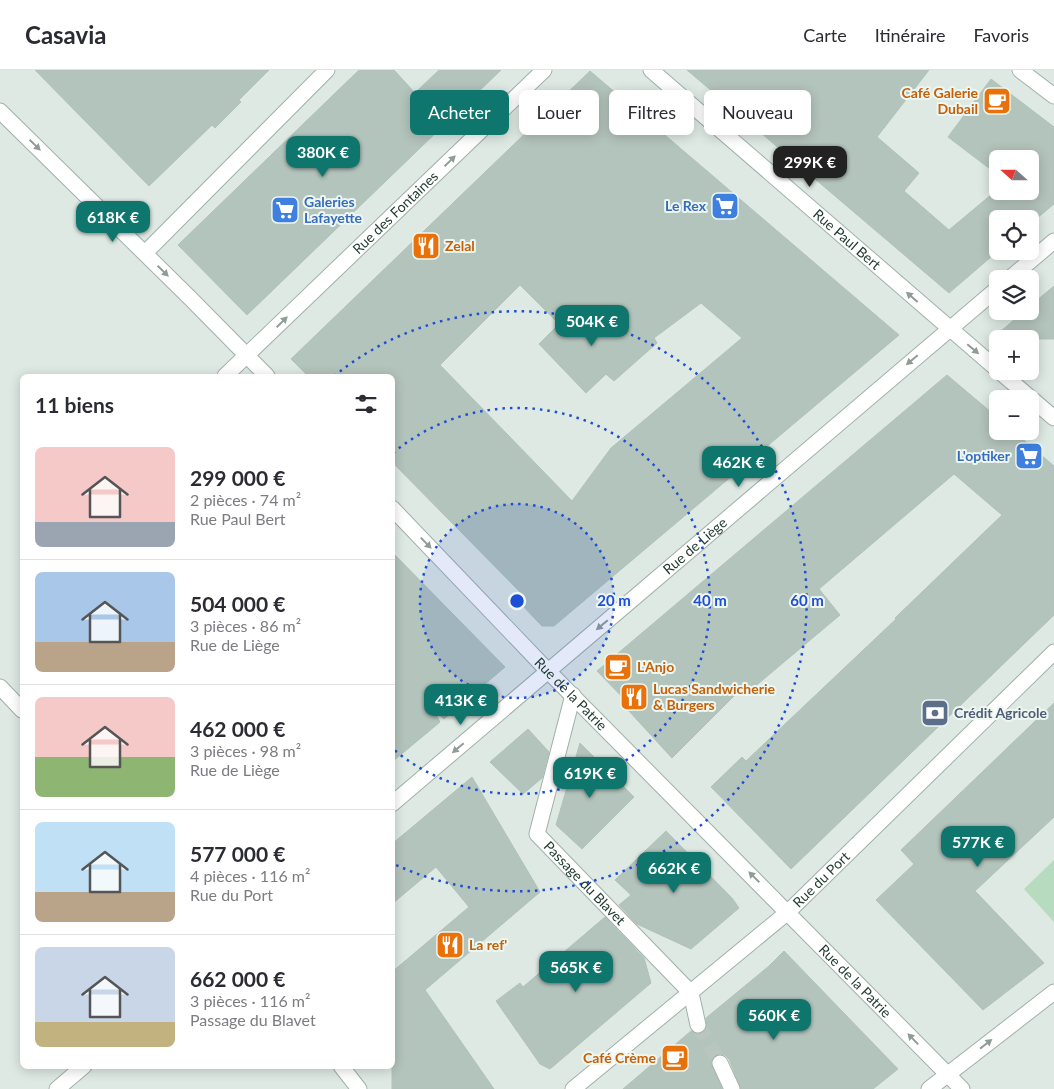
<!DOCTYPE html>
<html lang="fr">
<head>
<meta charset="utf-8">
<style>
  :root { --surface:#fff; --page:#f2f2f3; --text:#2b2b33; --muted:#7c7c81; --line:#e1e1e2; --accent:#0f766e }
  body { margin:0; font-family:Lato,sans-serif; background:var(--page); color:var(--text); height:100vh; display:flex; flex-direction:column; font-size:19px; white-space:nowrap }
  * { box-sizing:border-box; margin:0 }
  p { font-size:16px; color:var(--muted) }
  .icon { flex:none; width:28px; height:28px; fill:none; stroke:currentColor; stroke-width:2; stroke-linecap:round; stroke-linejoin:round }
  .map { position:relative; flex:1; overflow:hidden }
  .drawer { position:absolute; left:20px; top:304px; width:375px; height:695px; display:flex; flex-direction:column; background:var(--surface); border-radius:8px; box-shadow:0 2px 12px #0003 }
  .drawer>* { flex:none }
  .top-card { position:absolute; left:410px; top:20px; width:475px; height:45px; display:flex; gap:10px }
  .needle { width:32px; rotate:291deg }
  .fabs { position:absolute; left:989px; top:80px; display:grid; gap:10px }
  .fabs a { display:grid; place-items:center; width:50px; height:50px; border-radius:8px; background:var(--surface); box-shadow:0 2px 12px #0003; font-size:25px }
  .price { position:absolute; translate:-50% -42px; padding:0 11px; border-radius:10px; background:var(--accent); color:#fff; font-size:16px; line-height:32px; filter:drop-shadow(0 1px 2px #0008) }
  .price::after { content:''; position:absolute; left:50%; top:30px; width:15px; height:11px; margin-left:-8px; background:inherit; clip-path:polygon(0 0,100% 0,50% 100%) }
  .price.current { background:#222; color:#fff }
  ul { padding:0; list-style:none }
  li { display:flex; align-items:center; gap:15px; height:125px; padding:0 15px }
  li+li { border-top:1px solid var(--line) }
  li span { display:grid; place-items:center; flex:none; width:140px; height:100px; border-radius:8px; color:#555 }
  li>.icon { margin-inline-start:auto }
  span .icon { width:60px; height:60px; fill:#fffc; stroke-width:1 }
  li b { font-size:21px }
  h2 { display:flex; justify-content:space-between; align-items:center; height:60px; padding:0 15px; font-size:21px }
  .tag { padding:0 18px; border-radius:8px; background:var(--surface); box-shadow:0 2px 12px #0003; font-size:18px; line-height:45px }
  .tag.current { background:var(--accent); color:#fff }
  header { display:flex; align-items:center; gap:30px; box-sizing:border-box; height:70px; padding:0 25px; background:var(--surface); border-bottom:1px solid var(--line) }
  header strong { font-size:24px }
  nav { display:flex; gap:28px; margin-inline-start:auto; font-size:18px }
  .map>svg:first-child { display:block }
</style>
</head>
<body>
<header>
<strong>Casavia</strong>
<nav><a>Carte</a><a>Itinéraire</a><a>Favoris</a></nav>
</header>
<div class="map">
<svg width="1054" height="1019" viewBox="0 0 1054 1019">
  <rect width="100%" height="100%" fill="#dee9e3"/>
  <polygon fill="#b6dbbe" points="1054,790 1054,852 1024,819"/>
  <g fill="#b3c4bc" stroke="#b0c2ba" fill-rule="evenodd">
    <polygon points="35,0 269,0 239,30 241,32 215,58 212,55 149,116"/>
    <polygon points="359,0 394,0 415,23 439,0 501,0 247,245 178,175"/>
    <polygon points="687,0 929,0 877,67 919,103 904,121 949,160 998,119 998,121 1030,121 1030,89 998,89 998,105 948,67 991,9 1054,57 1054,134 1030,154 1030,149 998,149 998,181 949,223"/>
    <path d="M590 1 899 265 554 556H542L519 532 524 526 392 392V306H308L291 289ZM520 215 559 254 539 274 586 323 606 304 614 311 657 273 654 268 701 233 742 268 611 378 572 431 440 295Z"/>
    <polygon points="1054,216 1054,269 992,269 1024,241 1030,241 1030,236"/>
    <polygon points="947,305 998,348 998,361 1013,361 1054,396 1054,545 791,799 711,717 742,687 746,691 896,549 895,548 1002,445 954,404 819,519 840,545 746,624 741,619 672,688 628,640 632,637 597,601"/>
    <polygon points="392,482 505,597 444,649 432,638 440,652 392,692"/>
    <polygon points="1054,633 1054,747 975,821 1044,893 983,940 876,830 914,794 901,780"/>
    <polygon points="528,659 549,682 542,708 523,724 490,692"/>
    <polygon points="580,673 634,727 582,779 556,755"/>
    <polygon points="472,707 540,822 425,920 494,1019 392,1019 392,902 469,837 436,797 392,834 392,774"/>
    <polygon points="666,761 732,828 739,838 691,879 637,854 619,835 631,825 615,810"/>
    <polygon points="605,847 644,888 651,913 550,999 540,994 496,931 520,913 523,917"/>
    <polygon points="784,881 898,999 873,1019 741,1019 729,989 725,985 720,984 713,987 711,993 722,1019 623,1019 691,961 696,964 704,962 707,957 706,948 769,896"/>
  </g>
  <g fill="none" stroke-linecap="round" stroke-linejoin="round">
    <polyline stroke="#b8c6bf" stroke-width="15" stroke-dasharray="15 8" stroke-linecap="butt" points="698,955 720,993"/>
    <defs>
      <g id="minor">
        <path id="s1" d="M651 0 998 300"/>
        <polyline points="1020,0 1054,26"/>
        <polyline points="0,41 191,229 267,306"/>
        <polyline points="145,183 327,0"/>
        <polyline points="1009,209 1054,171"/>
        <polyline points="999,301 1054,348"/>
        <path id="s2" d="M225 306 544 0"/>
        <path id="s3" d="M392 438 548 601 962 1019"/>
        <polyline points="0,617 22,640"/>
        <path id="s4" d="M573 625 537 764 691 923 698 955"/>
        <path id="s5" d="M392 734 998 218"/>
        <polyline points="720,993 732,1019"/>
        <polyline points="341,996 359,1019"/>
        <polyline points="57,1019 84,996"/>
        <path id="s6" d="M573 1019 788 842 1054 582"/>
        <polyline points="929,1019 1054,922"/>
      </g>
    </defs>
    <use href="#minor" stroke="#a1b0aa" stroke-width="17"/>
    <use href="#minor" stroke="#fff" stroke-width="15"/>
  </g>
  <defs><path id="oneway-solid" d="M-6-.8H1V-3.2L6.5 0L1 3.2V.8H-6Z" transform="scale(1.25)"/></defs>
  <g fill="#8f9c98">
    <use href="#oneway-solid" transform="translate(35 75) rotate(44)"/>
    <use href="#oneway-solid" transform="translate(450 91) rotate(-44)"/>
    <use href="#oneway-solid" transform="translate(163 201) rotate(44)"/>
    <use href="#oneway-solid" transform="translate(912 227) rotate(-139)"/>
    <use href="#oneway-solid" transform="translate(282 252) rotate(-44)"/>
    <use href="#oneway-solid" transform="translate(973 279) rotate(40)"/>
    <use href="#oneway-solid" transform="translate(912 290) rotate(140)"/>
    <use href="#oneway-solid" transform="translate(426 473) rotate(46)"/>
    <use href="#oneway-solid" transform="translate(602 555) rotate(140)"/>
    <use href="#oneway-solid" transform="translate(458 678) rotate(140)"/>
    <use href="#oneway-solid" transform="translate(754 807) rotate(-135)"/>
    <use href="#oneway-solid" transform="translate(913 969) rotate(-134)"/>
    <use href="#oneway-solid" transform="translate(986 974) rotate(-38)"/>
  </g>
  <circle cx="517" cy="531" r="97" fill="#1d4ed8" fill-opacity=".12"/>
  <g fill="none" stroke="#1d4ed8" stroke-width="2.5" stroke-dasharray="2.5 5">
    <circle cx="517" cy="531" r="97"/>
    <path d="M393 383A193 193 0 1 1 393 679"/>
    <path d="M334 306A290 290 0 1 1 394 794"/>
  </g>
  <defs>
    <symbol id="cafe-square" viewBox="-11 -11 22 22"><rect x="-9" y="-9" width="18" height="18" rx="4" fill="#e8710a" stroke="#eef6f1"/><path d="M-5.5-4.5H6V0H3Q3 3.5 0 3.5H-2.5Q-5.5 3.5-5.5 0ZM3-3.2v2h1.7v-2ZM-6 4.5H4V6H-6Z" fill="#fff"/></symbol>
    <symbol id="supermarket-square" viewBox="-11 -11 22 22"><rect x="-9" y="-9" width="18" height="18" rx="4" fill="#3f7fe0" stroke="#eef6f1"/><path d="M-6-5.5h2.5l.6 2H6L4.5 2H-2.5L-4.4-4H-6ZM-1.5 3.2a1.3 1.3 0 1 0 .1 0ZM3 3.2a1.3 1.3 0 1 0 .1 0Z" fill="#fff"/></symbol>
    <symbol id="restaurant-square" viewBox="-11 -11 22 22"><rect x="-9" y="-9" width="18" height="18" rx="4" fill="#e8710a" stroke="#eef6f1"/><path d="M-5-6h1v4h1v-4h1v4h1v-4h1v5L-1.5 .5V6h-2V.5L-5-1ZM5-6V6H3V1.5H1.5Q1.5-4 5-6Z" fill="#fff"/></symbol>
    <symbol id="bank-square" viewBox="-11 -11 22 22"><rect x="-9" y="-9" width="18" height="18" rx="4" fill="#5c6f8a" stroke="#eef6f1"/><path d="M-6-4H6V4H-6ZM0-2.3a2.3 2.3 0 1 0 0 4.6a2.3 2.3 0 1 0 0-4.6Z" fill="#fff"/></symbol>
  </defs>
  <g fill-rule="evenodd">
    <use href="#cafe-square" x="981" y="15" width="32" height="32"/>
    <use href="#supermarket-square" x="709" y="120" width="32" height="32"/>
    <use href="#supermarket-square" x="269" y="124" width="32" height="32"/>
    <use href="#restaurant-square" x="410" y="160" width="32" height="32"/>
    <use href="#supermarket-square" x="1013" y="370" width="32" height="32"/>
    <use href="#cafe-square" x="602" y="581" width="32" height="32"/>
    <use href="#restaurant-square" x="618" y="611" width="32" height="32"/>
    <use href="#bank-square" x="919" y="627" width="32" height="32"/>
    <use href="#restaurant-square" x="434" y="859" width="32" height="32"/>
    <use href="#cafe-square" x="659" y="972" width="32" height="32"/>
  </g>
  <g text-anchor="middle" stroke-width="4" stroke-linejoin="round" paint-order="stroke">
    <g font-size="14" font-weight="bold" fill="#c56008" stroke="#eef6f1" text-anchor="start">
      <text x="978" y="28" text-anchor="end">Café Galerie<tspan x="978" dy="16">Dubail</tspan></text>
      <text x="445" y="181">Zelal</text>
      <text x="637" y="602">L'Anjo</text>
      <text x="653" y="624">Lucas Sandwicherie<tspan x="653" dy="16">&amp; Burgers</tspan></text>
      <text x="469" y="880">La ref'</text>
      <text x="656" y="993" text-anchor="end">Café Crème</text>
    </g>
    <g font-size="14" font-weight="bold" fill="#366cbe" stroke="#eef6f1" text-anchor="end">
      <text x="304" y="137" text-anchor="start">Galeries<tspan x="304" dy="16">Lafayette</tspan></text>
      <text x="706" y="141">Le Rex</text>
      <text x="1010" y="391">L'optiker</text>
    </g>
    <g font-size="14" fill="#1f3830" stroke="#eef6f1">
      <text dy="5" stroke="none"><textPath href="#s2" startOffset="236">Rue des Fontaines</textPath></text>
      <text dy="5" stroke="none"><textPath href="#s1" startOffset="259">Rue Paul Bert</textPath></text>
      <text dy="5" stroke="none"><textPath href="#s5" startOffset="398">Rue de Liège</textPath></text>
      <text dy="5" stroke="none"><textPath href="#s3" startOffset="258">Rue de la Patrie</textPath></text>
      <text dy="5" stroke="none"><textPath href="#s6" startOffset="325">Rue du Port</textPath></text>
      <text dy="5" stroke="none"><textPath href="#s4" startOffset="212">Passage du Blavet</textPath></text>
      <text dy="5" stroke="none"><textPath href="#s3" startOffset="662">Rue de la Patrie</textPath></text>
    </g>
    <g font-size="14" font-weight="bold" fill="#4e5e75" stroke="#eef6f1" text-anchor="start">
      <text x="954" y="648">Crédit Agricole</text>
    </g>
  </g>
  <circle cx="517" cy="531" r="8" fill="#1d4ed8" stroke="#eef6f1" stroke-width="2.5"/>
  <g font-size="15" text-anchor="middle" font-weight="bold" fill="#1d4ed8" stroke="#eef6f1" stroke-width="4" stroke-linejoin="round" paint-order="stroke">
    <text x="614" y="536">20 m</text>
    <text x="710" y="536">40 m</text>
    <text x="807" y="536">60 m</text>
  </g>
</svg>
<div class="fabs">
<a><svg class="needle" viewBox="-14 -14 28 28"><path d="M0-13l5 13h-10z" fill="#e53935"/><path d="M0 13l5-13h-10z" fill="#7c7c81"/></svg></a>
<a><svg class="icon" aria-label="locate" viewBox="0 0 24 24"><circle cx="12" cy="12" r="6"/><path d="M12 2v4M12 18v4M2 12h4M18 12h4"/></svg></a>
<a><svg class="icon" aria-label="layers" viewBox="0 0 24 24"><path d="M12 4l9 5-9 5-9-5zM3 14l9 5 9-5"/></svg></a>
<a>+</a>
<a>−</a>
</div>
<b class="price" style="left:323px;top:108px">380K €</b>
<b class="price current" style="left:810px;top:118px">299K €</b>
<b class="price" style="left:113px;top:173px">618K €</b>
<b class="price" style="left:592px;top:277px">504K €</b>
<b class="price" style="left:739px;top:418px">462K €</b>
<b class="price" style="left:461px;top:656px">413K €</b>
<b class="price" style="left:590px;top:729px">619K €</b>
<b class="price" style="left:978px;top:798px">577K €</b>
<b class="price" style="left:674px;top:824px">662K €</b>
<b class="price" style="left:576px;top:923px">565K €</b>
<b class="price" style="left:774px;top:971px">560K €</b>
<div class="top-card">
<a class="tag current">Acheter</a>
<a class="tag">Louer</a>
<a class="tag">Filtres</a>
<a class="tag">Nouveau</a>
</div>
<section class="drawer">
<h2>11 biens<svg class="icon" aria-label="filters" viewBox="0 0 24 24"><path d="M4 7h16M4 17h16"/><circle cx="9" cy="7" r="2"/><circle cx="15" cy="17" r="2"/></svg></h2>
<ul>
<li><span style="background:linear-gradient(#f6c9c9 75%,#9aa5b1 0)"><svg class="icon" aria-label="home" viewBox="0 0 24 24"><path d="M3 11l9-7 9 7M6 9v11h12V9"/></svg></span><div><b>299 000 €</b><p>2 pièces · 74 m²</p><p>Rue Paul Bert</p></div></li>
<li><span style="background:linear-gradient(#a9c7e8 70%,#b9a48a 0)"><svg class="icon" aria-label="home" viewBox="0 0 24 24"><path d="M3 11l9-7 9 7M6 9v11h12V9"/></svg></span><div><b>504 000 €</b><p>3 pièces · 86 m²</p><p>Rue de Liège</p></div></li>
<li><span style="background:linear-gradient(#f6c9c9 60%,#8fb573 0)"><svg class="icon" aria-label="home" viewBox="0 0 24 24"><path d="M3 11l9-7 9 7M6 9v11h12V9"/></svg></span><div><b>462 000 €</b><p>3 pièces · 98 m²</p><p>Rue de Liège</p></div></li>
<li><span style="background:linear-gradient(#bfe0f5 70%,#b9a48a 0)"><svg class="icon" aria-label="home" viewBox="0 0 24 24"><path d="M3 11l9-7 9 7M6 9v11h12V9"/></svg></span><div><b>577 000 €</b><p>4 pièces · 116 m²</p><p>Rue du Port</p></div></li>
<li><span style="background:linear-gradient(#c9d6e8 75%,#c2b280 0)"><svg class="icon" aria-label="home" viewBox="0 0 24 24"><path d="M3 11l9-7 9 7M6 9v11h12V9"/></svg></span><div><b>662 000 €</b><p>3 pièces · 116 m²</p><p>Passage du Blavet</p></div></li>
</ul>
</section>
</div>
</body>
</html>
